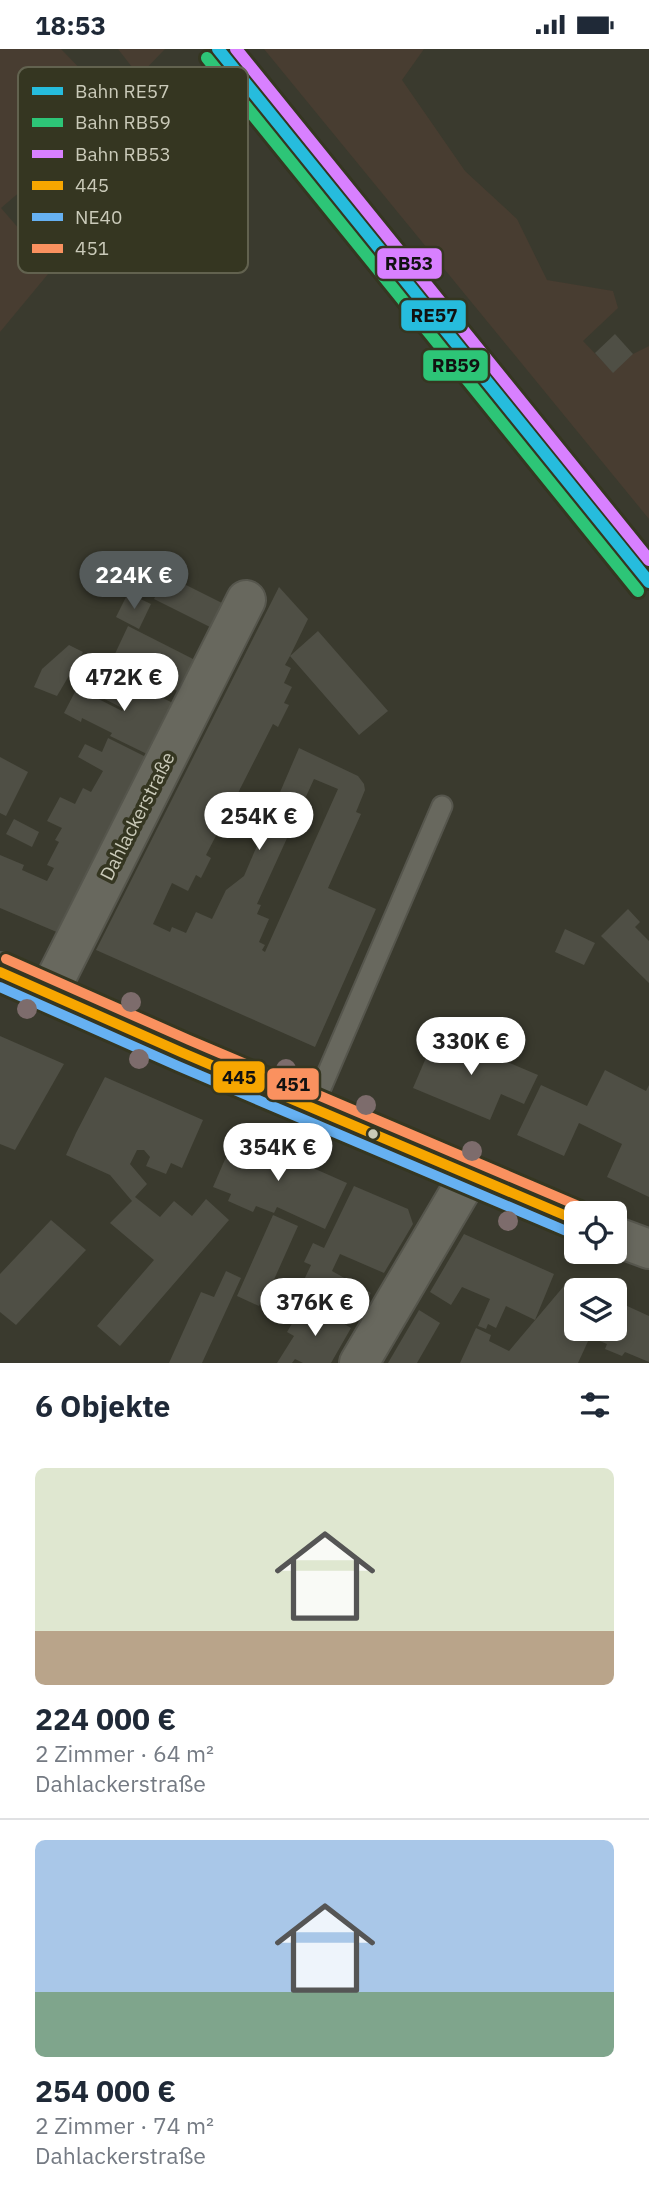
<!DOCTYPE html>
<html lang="de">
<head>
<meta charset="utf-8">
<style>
  :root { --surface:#fff; --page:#f2f2f3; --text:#1f2937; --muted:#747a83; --line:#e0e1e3; --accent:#555b5b }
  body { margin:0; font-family:"IBM Plex Sans",sans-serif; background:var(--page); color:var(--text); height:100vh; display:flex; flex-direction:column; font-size:26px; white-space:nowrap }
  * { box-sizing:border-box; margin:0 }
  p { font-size:23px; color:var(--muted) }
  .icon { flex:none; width:38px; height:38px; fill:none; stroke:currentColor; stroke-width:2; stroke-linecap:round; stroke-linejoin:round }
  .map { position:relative; height:1314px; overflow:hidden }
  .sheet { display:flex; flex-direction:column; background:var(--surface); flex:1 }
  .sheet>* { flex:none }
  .tools { position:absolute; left:564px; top:1152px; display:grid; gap:14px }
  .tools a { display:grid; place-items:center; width:63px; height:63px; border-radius:10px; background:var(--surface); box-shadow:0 4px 10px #0003; font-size:35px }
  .price { position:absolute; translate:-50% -60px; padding:0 16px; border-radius:24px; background:#fff; color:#222; font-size:23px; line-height:46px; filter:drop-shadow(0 2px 4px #0008) }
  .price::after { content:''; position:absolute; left:50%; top:42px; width:21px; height:16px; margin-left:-10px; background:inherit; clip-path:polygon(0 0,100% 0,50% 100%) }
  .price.active { background:var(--accent); color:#fff }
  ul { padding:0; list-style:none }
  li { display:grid; align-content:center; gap:14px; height:371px; padding:0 35px }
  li+li { border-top:2px solid var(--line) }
  li span { display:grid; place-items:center; height:217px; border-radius:10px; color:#555 }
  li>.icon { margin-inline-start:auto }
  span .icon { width:126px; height:126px; fill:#fffc; stroke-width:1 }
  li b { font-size:30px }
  h2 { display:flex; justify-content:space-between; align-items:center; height:84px; padding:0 35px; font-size:30px }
  .status { display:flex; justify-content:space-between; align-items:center; height:49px; padding:0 35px; background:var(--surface); direction:ltr }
  .status svg { height:19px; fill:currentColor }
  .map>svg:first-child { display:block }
</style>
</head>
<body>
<div class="status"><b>18:53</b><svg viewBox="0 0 49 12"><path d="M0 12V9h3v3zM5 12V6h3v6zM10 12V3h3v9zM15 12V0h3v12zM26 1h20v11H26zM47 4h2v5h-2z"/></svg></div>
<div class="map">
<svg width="649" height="1314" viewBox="0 0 649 1314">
  <rect width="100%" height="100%" fill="#3a3a2e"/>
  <g fill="#483d31">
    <polygon points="0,0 61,0 118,59 1,159 53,219 0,283"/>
    <polygon points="118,0 165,0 139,27"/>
    <polygon points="264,0 424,0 402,31 465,122 517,170 547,231 613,242 618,259 583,292 613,323 633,305 649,297 649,470"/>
  </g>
  <g fill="#4f4f45" fill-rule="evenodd">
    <polygon points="615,285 633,305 613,324 595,304"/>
    <polygon points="166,526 224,555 212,579 154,550"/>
    <path d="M279 538 308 570 290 607 318 582 388 662 359 686 290 607 285 616 291 619 284 634 292 638 284 654 289 656 278 678 273 675 240 740 233 755 238 758 227 780 221 777 206 806 211 809 201 829 196 826 188 842 172 834 153 875 170 883 172 878 186 884 196 863 212 870 226 841 244 827 299 699 358 727 364 735 365 741 356 763 361 765 328 839 376 860 315 998 96 901ZM314 730 338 740 265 903 262 901 265 896 259 893 269 870 257 865 261 856 257 855Z"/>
    <polygon points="128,544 151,555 139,580 116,568"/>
    <polygon points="128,577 197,612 181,644 113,609"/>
    <polygon points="69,596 83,603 57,647 34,638 42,620"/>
    <polygon points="120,628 175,655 149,706 110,687 112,684 82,669 81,673 64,664 77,639 122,662 124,660 95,645 102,633 114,640"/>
    <polygon points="108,689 148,709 115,768 118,769 59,884 0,859 0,806 24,816 22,821 47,832 54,819 47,816 59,793 55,791 62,779 47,772 60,748 75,755 83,739 91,743 103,722 78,708 85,695 102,703"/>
    <polygon points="0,708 28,723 6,767 0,764"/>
    <polygon points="14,770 39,783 32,798 6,785"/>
    <polygon points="628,860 640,873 635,878 649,892 649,934 601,887"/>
    <polygon points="565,880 595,894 584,916 555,903"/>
    <polygon points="437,983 538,1026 524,1055 501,1045 490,1071 413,1039"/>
    <polygon points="0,987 64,1015 15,1101 0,1095"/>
    <polygon points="605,1021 646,1042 649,1036 649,1148 607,1128 622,1095 579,1074 564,1107 517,1086 541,1036 587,1057"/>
    <polygon points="105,1028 203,1071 182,1119 171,1114 166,1125 146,1117 150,1108 144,1101 137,1101 130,1115 147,1135 135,1148 160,1168 174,1152 192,1167 206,1150 229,1171 120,1297 97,1277 154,1211 110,1174 132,1152 110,1126 66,1106 76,1084"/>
    <polygon points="236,1085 347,1134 325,1180 277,1158 274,1164 256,1157 253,1163 228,1152 231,1145 213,1138"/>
    <polygon points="354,1137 408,1160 413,1175 384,1224 340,1205 332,1222 371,1244 353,1275 312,1251 318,1241 303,1233 311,1216 304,1213 313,1194 324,1199"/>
    <polygon points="273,1166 298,1177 268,1244 265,1243 259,1257 237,1247"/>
    <polygon points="51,1171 86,1201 16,1276 0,1263 0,1225"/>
    <polygon points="464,1185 554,1225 535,1271 506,1257 496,1279 488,1275 486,1280 478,1277 490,1250 462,1238 451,1256 430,1243"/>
    <polygon points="226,1222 241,1229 202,1314 169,1314 201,1243 214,1248"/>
    <polygon points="569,1231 590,1241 576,1241 576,1279 614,1279 614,1251 649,1267 649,1313 625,1303 622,1307 605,1300 607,1295 590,1288 578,1314 460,1314 476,1279 491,1286 489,1292 509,1302"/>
    <polygon points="312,1256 351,1279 331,1314 303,1314 295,1310 292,1314 277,1314 294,1287 287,1283 299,1263 306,1267"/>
    <polygon points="419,1261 440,1274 417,1314 388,1314"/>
  </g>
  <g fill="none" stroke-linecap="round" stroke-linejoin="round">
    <defs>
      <polyline id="service" points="312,1060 442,757"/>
      <g id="minor">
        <polyline points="0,923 183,1004 576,1171"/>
        <polyline points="48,945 246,551"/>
        <polyline points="614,1187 649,1200"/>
        <polyline points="359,1314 469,1127"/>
      </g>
    </defs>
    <use href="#service" stroke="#56564d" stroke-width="23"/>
    <use href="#minor" stroke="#56564d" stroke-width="42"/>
    <use href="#service" stroke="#68685e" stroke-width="19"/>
    <use href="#minor" stroke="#68685e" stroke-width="38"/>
    <defs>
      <polyline id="bus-1" points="0,923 183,1004 576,1171"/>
      <polyline id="bus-2" points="0,938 178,1017 571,1184"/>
      <polyline id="bus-3" points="6,910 189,991 581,1158"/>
    </defs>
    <use href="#bus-1" stroke="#353621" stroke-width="16"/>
    <use href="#bus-2" stroke="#353621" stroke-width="16"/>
    <use href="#bus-3" stroke="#353621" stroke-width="16"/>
    <use href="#bus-1" stroke="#f7a600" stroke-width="10"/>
    <use href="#bus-2" stroke="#66b1f2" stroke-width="10"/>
    <use href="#bus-3" stroke="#fa915f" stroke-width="10"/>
    <defs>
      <polyline id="rail-1" points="218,0 649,533"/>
      <polyline id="rail-2" points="207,9 638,542"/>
      <polyline id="rail-3" points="236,0 649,511"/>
    </defs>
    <use href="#rail-1" stroke="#353621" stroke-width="18"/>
    <use href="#rail-2" stroke="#353621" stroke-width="18"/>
    <use href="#rail-3" stroke="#353621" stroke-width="18"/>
    <use href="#rail-1" stroke="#26bcdd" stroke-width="12"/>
    <use href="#rail-2" stroke="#2dc577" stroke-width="12"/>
    <use href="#rail-3" stroke="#d880ff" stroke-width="12"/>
  </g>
  <g fill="#7d6c6c">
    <circle cx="131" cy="953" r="10"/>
    <circle cx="27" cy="960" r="10"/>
    <circle cx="139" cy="1010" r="10"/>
    <circle cx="286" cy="1020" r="10"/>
    <circle cx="366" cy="1056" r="10"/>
    <circle cx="472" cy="1102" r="10"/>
    <circle cx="508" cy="1172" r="10"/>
  </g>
  <circle fill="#cacab9" stroke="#353621" stroke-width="2.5" cx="373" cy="1085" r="6"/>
  <g text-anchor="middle" stroke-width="7" stroke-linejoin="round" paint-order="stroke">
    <g font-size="19" fill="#cacab9" stroke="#353621">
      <text transform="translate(137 767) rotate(-63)" y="7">Dahlackerstraße</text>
    </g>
  </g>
  <rect x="18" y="18" width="230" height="206" rx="10" fill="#353621" stroke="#62624f" stroke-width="2"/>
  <rect x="32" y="38" width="31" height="8" fill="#26bcdd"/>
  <rect x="32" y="69" width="31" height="9" fill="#2dc577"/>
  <rect x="32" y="101" width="31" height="8" fill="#d880ff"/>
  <rect x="32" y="132" width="31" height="9" fill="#f7a600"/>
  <rect x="32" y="164" width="31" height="8" fill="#66b1f2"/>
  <rect x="32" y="195" width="31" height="9" fill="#fa915f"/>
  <g font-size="19" fill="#cacab9">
    <text x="75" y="49">Bahn RE57</text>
    <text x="75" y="80">Bahn RB59</text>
    <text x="75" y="112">Bahn RB53</text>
    <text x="75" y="143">445</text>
    <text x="75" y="175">NE40</text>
    <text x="75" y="206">451</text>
  </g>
  <g stroke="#353621" stroke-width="2.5">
    <rect x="376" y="198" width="67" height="33" rx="7" fill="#d880ff"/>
    <rect x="400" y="250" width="67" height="33" rx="7" fill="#26bcdd"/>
    <rect x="422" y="300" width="67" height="33" rx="7" fill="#2dc577"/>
    <rect x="212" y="1011" width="54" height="34" rx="7" fill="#f7a600"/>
    <rect x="266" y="1018" width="54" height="34" rx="7" fill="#fa915f"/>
  </g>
  <g font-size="19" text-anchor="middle" font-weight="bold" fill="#111">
    <text x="409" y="221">RB53</text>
    <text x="434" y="273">RE57</text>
    <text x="456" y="323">RB59</text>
    <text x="239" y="1035">445</text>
    <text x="293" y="1042">451</text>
  </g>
</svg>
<div class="tools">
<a><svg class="icon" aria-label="locate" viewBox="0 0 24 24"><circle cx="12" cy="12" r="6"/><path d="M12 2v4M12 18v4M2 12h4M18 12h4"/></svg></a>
<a><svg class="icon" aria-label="layers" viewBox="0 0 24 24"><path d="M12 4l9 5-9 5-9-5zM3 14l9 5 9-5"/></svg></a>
</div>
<b class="price active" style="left:134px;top:562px">224K €</b>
<b class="price" style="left:124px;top:664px">472K €</b>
<b class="price" style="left:259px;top:803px">254K €</b>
<b class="price" style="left:471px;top:1028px">330K €</b>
<b class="price" style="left:278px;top:1134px">354K €</b>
<b class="price" style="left:315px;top:1289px">376K €</b>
</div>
<section class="sheet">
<h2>6 Objekte<svg class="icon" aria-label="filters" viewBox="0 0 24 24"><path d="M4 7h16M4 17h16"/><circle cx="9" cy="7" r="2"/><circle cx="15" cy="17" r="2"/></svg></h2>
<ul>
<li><span style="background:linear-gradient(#dfe7d0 75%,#b9a48a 0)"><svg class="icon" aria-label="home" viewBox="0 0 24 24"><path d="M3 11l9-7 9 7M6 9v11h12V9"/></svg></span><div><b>224 000 €</b><p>2 Zimmer · 64 m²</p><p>Dahlackerstraße</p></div></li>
<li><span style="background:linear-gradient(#a9c7e8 70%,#7fa58c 0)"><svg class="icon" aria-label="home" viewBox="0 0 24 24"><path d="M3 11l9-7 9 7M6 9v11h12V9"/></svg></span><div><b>254 000 €</b><p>2 Zimmer · 74 m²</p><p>Dahlackerstraße</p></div></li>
</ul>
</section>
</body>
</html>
